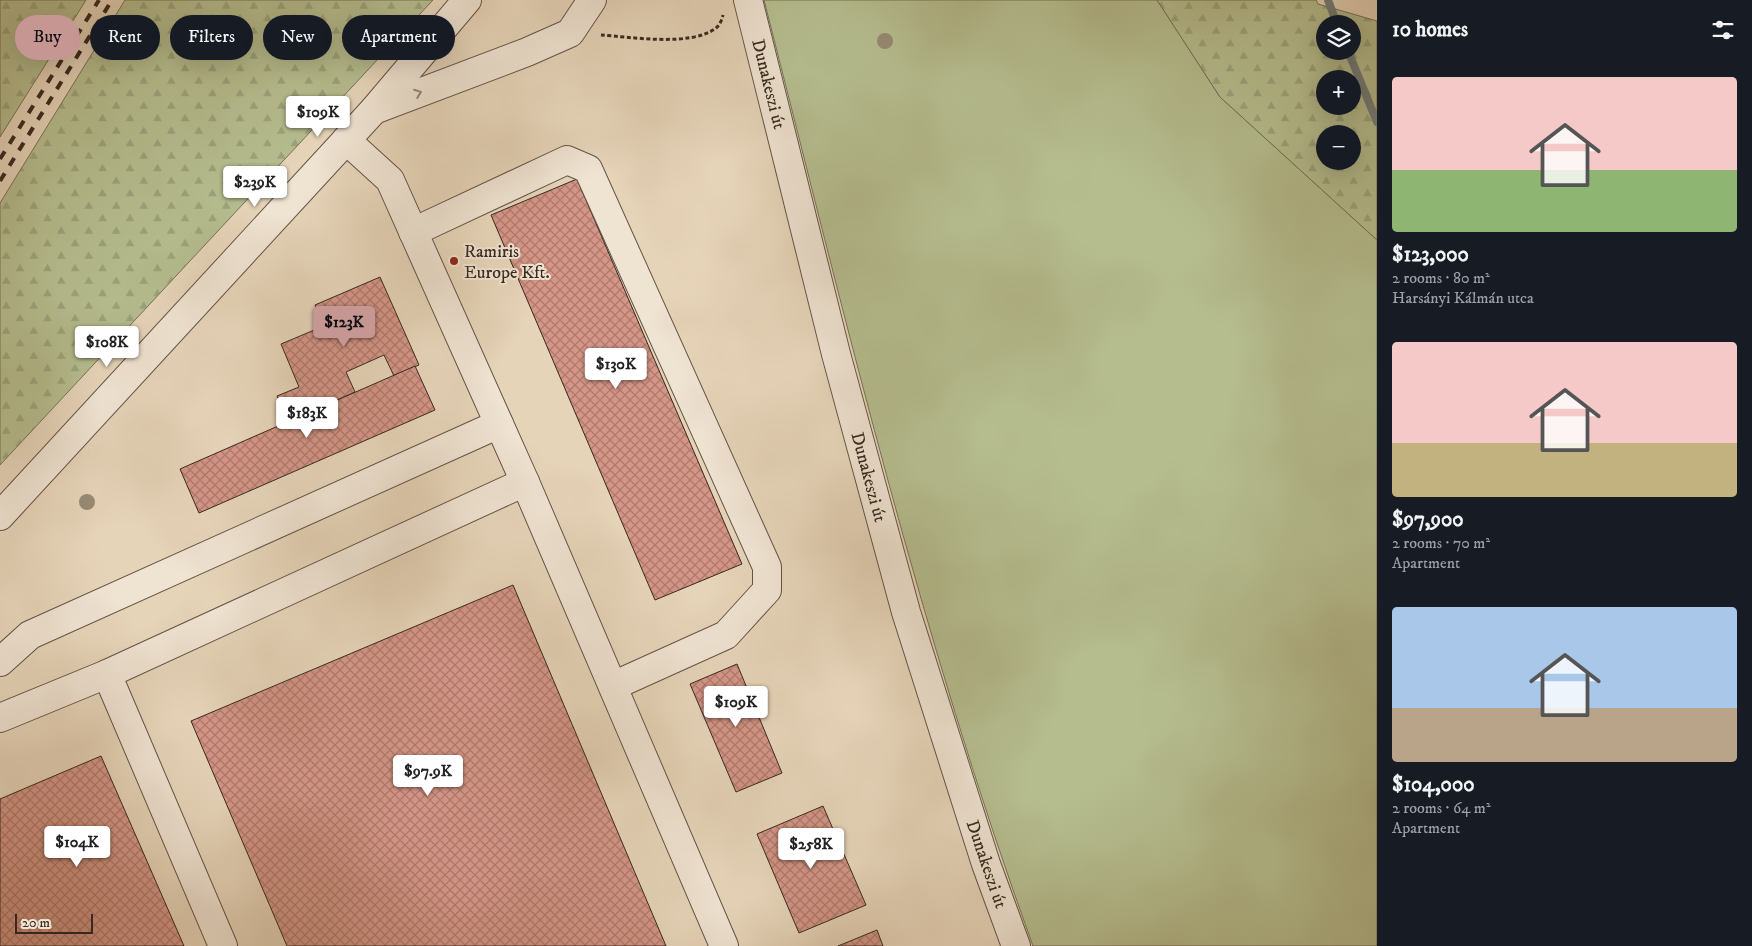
<!DOCTYPE html>
<html lang="en">
<head>
<meta charset="utf-8">
<style>
  :root { --surface:#171b24; --page:#242831; --text:#f1f3f6; --muted:#9ea1a6; --accent:#c59692 }
  body { margin:0; font-family:"IM FELL DW Pica",serif; background:var(--page); color:var(--text); height:100vh; display:flex; flex-direction:column; font-size:19px; white-space:nowrap }
  * { box-sizing:border-box; margin:0 }
  p { font-size:16px; color:var(--muted) }
  .icon { flex:none; width:28px; height:28px; fill:none; stroke:currentColor; stroke-width:2; stroke-linecap:round; stroke-linejoin:round }
  .map { position:relative; flex:1; overflow:hidden }
  .side { display:flex; flex-direction:column; background:var(--surface); width:375px }
  .side>* { flex:none }
  .hud { position:absolute; left:15px; top:15px; width:475px; height:45px; display:flex; gap:10px }
  .buttons { position:absolute; left:1316px; top:15px; display:grid; gap:10px }
  .buttons a { display:grid; place-items:center; width:45px; height:45px; border-radius:50%; background:var(--surface); box-shadow:0 5px 20px #0002; font-size:25px }
  .scale { position:absolute; left:15px; bottom:12px; width:78px; box-sizing:border-box; padding-left:5px; border:2px solid #37291f; border-top:0; font-size:14px; line-height:18px; white-space:nowrap; color:#37291f; -webkit-text-stroke:4px #efe3d2; paint-order:stroke }
  .price { position:absolute; translate:-50% -42px; padding:0 11px; border-radius:5px; background:#fff; color:#222; font-size:16px; line-height:32px; filter:drop-shadow(0 1px 2px #0008) }
  .price::after { content:''; position:absolute; left:50%; top:30px; width:15px; height:11px; margin-left:-8px; background:inherit; clip-path:polygon(0 0,100% 0,50% 100%) }
  .price.active { background:var(--accent); color:#111 }
  ul { padding:0; list-style:none }
  li { display:grid; align-content:center; gap:10px; height:265px; padding:0 15px }
  li span { display:grid; place-items:center; height:155px; border-radius:5px; color:#555 }
  li>.icon { margin-inline-start:auto }
  span .icon { width:90px; height:90px; fill:#fffc; stroke-width:1 }
  li b { font-size:21px }
  h2 { display:flex; justify-content:space-between; align-items:center; height:60px; padding:0 15px; font-size:21px }
  .pill { padding:0 18px; border-radius:22px; background:var(--surface); box-shadow:0 5px 20px #0002; font-size:18px; line-height:45px }
  .pill.active { background:var(--accent); color:#111 }
  main { display:flex; flex:1; min-height:0 }
  .map>svg:first-child { display:block }
</style>
</head>
<body>
<main>
<div class="map">
<svg width="1377" height="946" viewBox="0 0 1377 946">
  <defs>
    <pattern id="forest-firs" width="22" height="20" patternUnits="userSpaceOnUse" patternTransform="scale(1.25)"><rect width="22" height="20" fill="#b5bd8f"/><path d="M5 1l3.5 6h-7zM16 11l3.5 6h-7z" fill="#9ca27b"/></pattern>
    <pattern id="building-cross-hatch" width="8" height="8" patternUnits="userSpaceOnUse" patternTransform="scale(1.25)"><rect width="8" height="8" fill="#d59587"/><path d="M0 0l8 8M0 8l8-8" fill="none" stroke="#ae7a6e"/></pattern>
  </defs>
  <rect width="100%" height="100%" fill="#e6d4b9"/>
  <filter id="stains"><feTurbulence type="fractalNoise" baseFrequency=".004" numOctaves="4"/><feColorMatrix values="0 0 0 0 .2 0 0 0 0 .09 0 0 0 0 .02 0 0 0 .5 -.17"/></filter>
  <radialGradient id="worn" r=".72"><stop offset=".6" stop-color="#630" stop-opacity="0"/><stop offset="1" stop-color="#630" stop-opacity=".3"/></radialGradient>
  <path fill="#b5bd8f" stroke="#767357" d="M764 0H1157L1220 97 1377 240V946H1033C921 638 845 317 764 0Z"/>
  <g fill="url(#forest-firs)" stroke="#767357" fill-rule="evenodd">
    <polygon points="0,0 86,0 0,137"/>
    <polygon points="125,0 433,0 0,465 0,203"/>
    <path d="M1157 0H1316L1318 4 1377 21V240L1220 97ZM1325 24H1352V51H1325ZM1325 79H1352V106H1325ZM1325 134H1352V161H1325Z"/>
  </g>
  <g fill="none" stroke-linecap="round" stroke-linejoin="round">
    <g stroke="#727e7b" stroke-width="8">
      <polyline points="1328,0 1337,24"/>
      <polyline points="1348,51 1377,122"/>
    </g>
  </g>
  <g fill="url(#building-cross-hatch)" stroke="#37291f">
    <polygon points="577,179 742,564 655,600 491,215"/>
    <polygon points="380,277 419,365 394,376 384,355 346,372 355,392 288,422 277,396 299,387 281,344 324,326 315,305"/>
    <polygon points="415,366 435,410 199,513 180,469"/>
    <polygon points="513,585 666,946 287,946 191,721"/>
    <polygon points="737,664 782,773 736,792 690,684"/>
    <polygon points="101,756 184,946 0,946 0,799"/>
    <polygon points="823,806 866,905 799,933 757,834"/>
    <polygon points="877,930 883,946 838,946"/>
  </g>
  <g fill="none" stroke-linecap="round" stroke-linejoin="round">
    <defs>
      <g id="minor">
        <polyline points="748,0 836,354 906,612 986,864 1016,946"/>
        <polyline points="374,110 527,52 570,33 592,0"/>
        <polyline points="346,140 390,180 525,482 724,946"/>
        <polyline points="413,232 567,160 588,169 767,567 767,590 726,635 613,686"/>
        <polyline points="0,516 373,111 467,0"/>
        <polyline points="0,662 30,635 499,424"/>
        <polyline points="107,674 525,482"/>
        <polyline points="0,718 107,674 223,946"/>
      </g>
    </defs>
    <use href="#minor" stroke="#635446" stroke-width="30"/>
    <path stroke="#37291f" stroke-width="3" stroke-dasharray="4 2.5" stroke-linecap="butt" d="M601 35C631 37 692 47 716 28 720 25 722 19 723 15"/>
    <use href="#minor" stroke="#efe3d2" stroke-width="28"/>
    <g stroke="#37291f" stroke-width="4" stroke-dasharray="9 9" stroke-linecap="butt">
      <polyline points="0,159 99,0"/>
      <polyline points="0,181 112,0"/>
    </g>
  </g>
  <g fill="#978a74">
    <circle cx="885" cy="41" r="8"/>
    <circle cx="87" cy="502" r="8"/>
  </g>
  <defs><path id="oneway-chevron" d="M-2-3.5L2.5 0L-2 3.5" fill="none" stroke-width="1.6" stroke-linecap="round" stroke-linejoin="round" transform="scale(1.25)"/></defs>
  <use stroke="#938678" href="#oneway-chevron" transform="translate(418 93) rotate(-21)"/>
  <circle fill="#8f2418" stroke="#efe3d2" stroke-width="2" cx="454" cy="261" r="5"/>
  <g text-anchor="middle" stroke-width="4" stroke-linejoin="round" paint-order="stroke">
    <g font-size="18" fill="#37291f" stroke="#efe3d2">
      <text transform="translate(769 84) rotate(76)" y="6">Dunakeszi út</text>
      <text transform="translate(869 477) rotate(75)" y="6">Dunakeszi út</text>
      <text transform="translate(987 864) rotate(71)" y="6">Dunakeszi út</text>
    </g>
    <g font-size="18" fill="#37291f" stroke="#efe3d2" text-anchor="start">
      <text x="464" y="257">Ramiris<tspan x="464" dy="21">Europe Kft.</tspan></text>
    </g>
  </g>
  <rect width="100%" height="100%" filter="url(#stains)"/>
  <rect width="100%" height="100%" fill="url(#worn)"/>
</svg>
<div class="buttons">
<a><svg class="icon" aria-label="layers" viewBox="0 0 24 24"><path d="M12 4l9 5-9 5-9-5zM3 14l9 5 9-5"/></svg></a>
<a>+</a>
<a>−</a>
</div>
<div class="scale">20 m</div>
<b class="price" style="left:318px;top:138px">$109K</b>
<b class="price" style="left:255px;top:208px">$239K</b>
<b class="price active" style="left:344px;top:348px">$123K</b>
<b class="price" style="left:107px;top:368px">$108K</b>
<b class="price" style="left:616px;top:390px">$130K</b>
<b class="price" style="left:307px;top:439px">$183K</b>
<b class="price" style="left:736px;top:728px">$109K</b>
<b class="price" style="left:428px;top:797px">$97.9K</b>
<b class="price" style="left:77px;top:868px">$104K</b>
<b class="price" style="left:811px;top:870px">$258K</b>
<div class="hud">
<a class="pill active">Buy</a>
<a class="pill">Rent</a>
<a class="pill">Filters</a>
<a class="pill">New</a>
<a class="pill">Apartment</a>
</div>
</div>
<section class="side">
<h2>10 homes<svg class="icon" aria-label="filters" viewBox="0 0 24 24"><path d="M4 7h16M4 17h16"/><circle cx="9" cy="7" r="2"/><circle cx="15" cy="17" r="2"/></svg></h2>
<ul>
<li><span style="background:linear-gradient(#f6c9c9 60%,#8fb573 0)"><svg class="icon" aria-label="home" viewBox="0 0 24 24"><path d="M3 11l9-7 9 7M6 9v11h12V9"/></svg></span><div><b>$123,000</b><p>2 rooms · 80 m²</p><p>Harsányi Kálmán utca</p></div></li>
<li><span style="background:linear-gradient(#f6c9c9 65%,#c2b280 0)"><svg class="icon" aria-label="home" viewBox="0 0 24 24"><path d="M3 11l9-7 9 7M6 9v11h12V9"/></svg></span><div><b>$97,900</b><p>2 rooms · 70 m²</p><p>Apartment</p></div></li>
<li><span style="background:linear-gradient(#a9c7e8 65%,#b9a48a 0)"><svg class="icon" aria-label="home" viewBox="0 0 24 24"><path d="M3 11l9-7 9 7M6 9v11h12V9"/></svg></span><div><b>$104,000</b><p>2 rooms · 64 m²</p><p>Apartment</p></div></li>
</ul>
</section>
</main>
</body>
</html>
